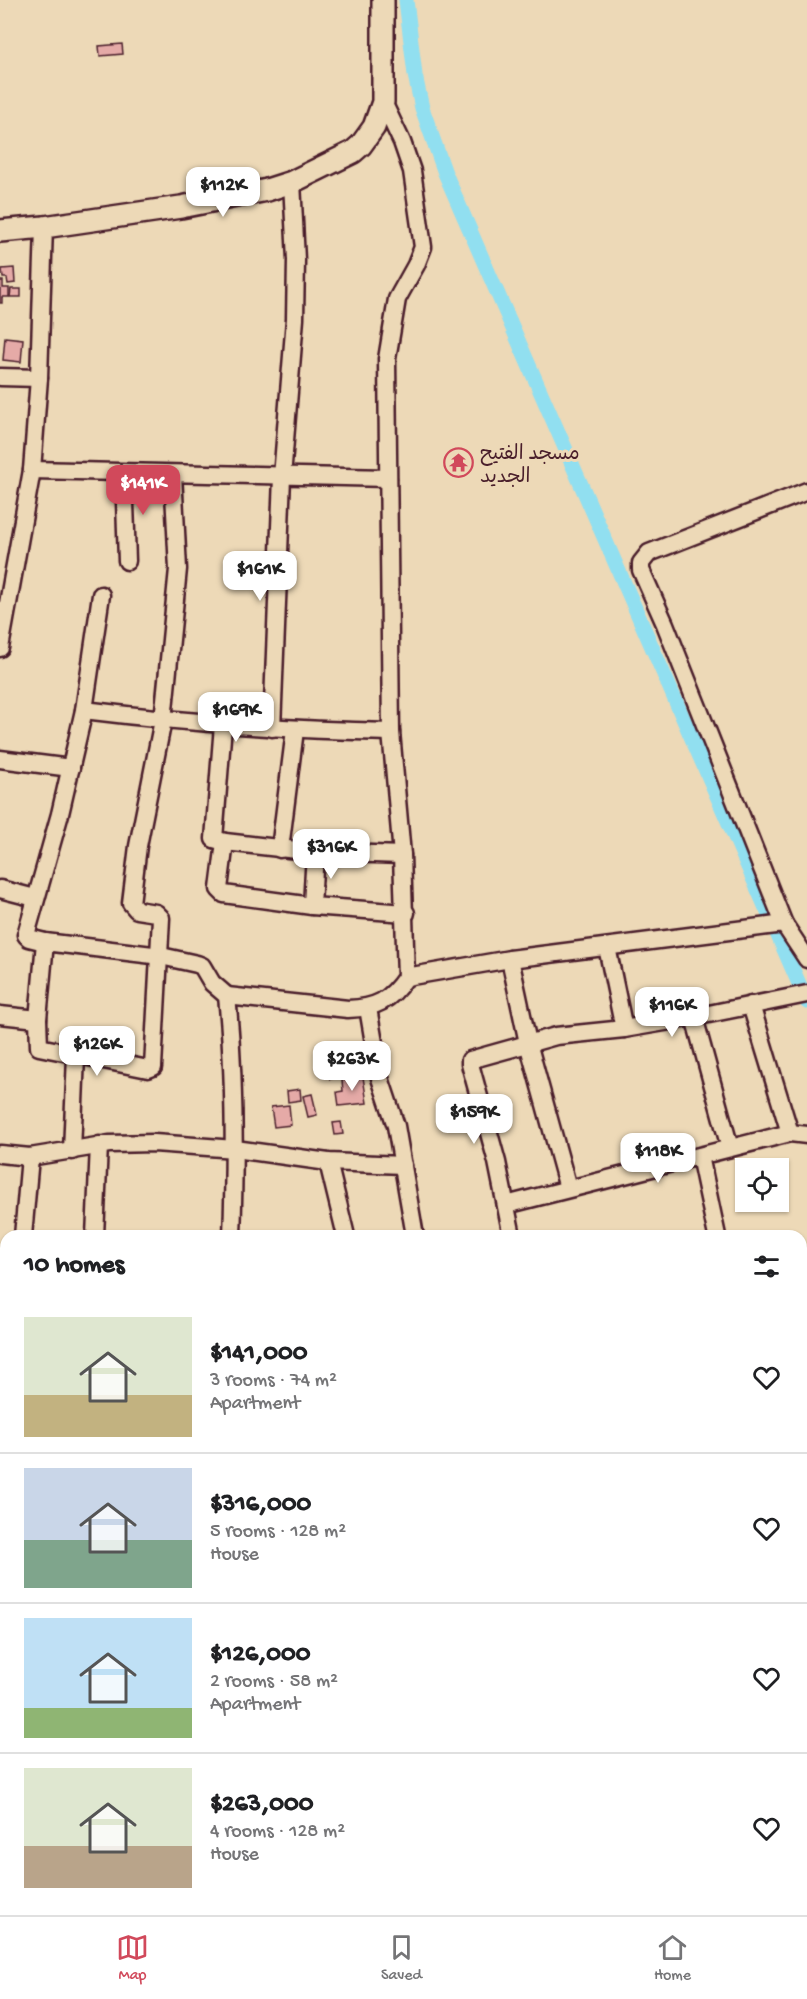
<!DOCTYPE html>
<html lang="en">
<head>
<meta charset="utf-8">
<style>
  :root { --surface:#fff; --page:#f6f6f6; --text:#202124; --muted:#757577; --line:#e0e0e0; --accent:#d1495b }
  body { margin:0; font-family:"Gochi Hand","Playpen Sans Arabic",sans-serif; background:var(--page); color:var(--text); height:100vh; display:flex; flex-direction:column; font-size:22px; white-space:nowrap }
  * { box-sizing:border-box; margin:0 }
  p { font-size:20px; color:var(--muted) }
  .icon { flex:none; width:33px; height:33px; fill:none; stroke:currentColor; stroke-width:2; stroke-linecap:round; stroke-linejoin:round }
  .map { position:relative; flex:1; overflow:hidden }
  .drawer { position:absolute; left:0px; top:1230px; width:807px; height:686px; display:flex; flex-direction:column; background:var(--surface); border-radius:18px 18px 0 0; box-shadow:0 2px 4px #0004 }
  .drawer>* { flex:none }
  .controls { position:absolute; left:735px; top:1158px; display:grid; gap:12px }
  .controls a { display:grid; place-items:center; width:54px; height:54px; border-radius:0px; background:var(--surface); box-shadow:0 2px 4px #0004; font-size:30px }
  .price { position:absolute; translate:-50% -51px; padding:0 14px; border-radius:12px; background:#fff; color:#222; font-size:20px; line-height:39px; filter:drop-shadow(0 2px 3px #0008) }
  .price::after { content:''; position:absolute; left:50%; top:36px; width:18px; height:14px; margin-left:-9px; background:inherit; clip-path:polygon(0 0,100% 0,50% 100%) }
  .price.current { background:var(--accent); color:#fff }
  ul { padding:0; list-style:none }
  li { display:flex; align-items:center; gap:18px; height:150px; padding:0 24px }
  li+li { border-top:2px solid var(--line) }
  li span { display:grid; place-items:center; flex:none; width:168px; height:120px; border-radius:0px; color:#555 }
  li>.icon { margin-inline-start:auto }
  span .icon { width:72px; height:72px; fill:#fffc; stroke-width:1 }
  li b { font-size:26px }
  h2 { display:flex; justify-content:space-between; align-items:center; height:72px; padding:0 24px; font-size:26px }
  .tabs { display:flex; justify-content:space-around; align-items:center; height:84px; border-top:2px solid var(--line); background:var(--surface); font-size:16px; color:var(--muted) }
  .tabs a { display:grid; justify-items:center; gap:3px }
  .tabs .current { color:var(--accent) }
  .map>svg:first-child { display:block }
</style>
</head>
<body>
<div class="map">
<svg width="807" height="1915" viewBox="0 0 807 1915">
  <rect width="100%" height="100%" fill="#edd9b7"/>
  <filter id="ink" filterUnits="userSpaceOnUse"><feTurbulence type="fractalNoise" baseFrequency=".0167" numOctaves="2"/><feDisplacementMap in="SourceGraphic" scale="12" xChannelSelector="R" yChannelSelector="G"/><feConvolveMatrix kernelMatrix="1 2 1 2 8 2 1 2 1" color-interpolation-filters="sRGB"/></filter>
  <g filter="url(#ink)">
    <polygon fill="#91dff0" stroke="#7592a1" stroke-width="1.5" points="807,1469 807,1915 0,1915 0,1886 6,1882 6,1910 801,1910 801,1471"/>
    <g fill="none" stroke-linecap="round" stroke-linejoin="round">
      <polyline stroke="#91dff0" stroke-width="15" points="406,0 415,75 422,108 445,173 807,1002"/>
    </g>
    <g fill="#e5aaa7" stroke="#4a1f2b" stroke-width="1.5">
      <polygon points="122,44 123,54 100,56 99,46"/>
      <polygon points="14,268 15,283 8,284 7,278 3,278 2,269"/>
      <polygon points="0,281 3,281 3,288 9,288 9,297 2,297 2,303 0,303"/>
      <polygon points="11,289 21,289 21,297 10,297"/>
      <polygon points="5,337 23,339 21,362 3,360"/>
      <polygon points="336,1065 338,1077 330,1079 328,1067"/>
      <polygon points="363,1077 367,1103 339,1106 337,1092 343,1091 342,1080"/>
      <polygon points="300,1089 301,1100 288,1102 287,1091"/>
      <polygon points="312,1094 317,1115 308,1117 303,1096"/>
      <polygon points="289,1105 291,1125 274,1127 271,1107"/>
      <polygon points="341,1122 343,1134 335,1135 333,1123"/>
    </g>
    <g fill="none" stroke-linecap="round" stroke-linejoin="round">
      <defs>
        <g id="minor">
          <polyline points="0,377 39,378"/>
          <polyline points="32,470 388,478"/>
          <polyline points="124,473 127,561"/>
          <path d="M101 595 84 710 60 814 26 935 29 938 45 942 161 956 197 964 202 966 212 983 227 996C235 1076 235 1156 232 1236"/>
          <polyline points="0,648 32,470 39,378 44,227"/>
          <path d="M84 710C187 723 288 730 391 732"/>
          <polyline points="223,725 214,839 225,842 315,852 402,855"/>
          <polyline points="272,728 282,477 295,319 296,260 292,182"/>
          <polyline points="0,759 71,768"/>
          <polyline points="225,842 219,889 224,894 312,906 406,913"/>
          <polyline points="280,849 295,730"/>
          <polyline points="0,889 35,898"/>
          <polyline points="312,906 315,852"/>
          <polyline points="784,924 665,624 641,570 641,563 649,553 807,491"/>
          <polyline points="45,942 38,1019 39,1047 148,1069 153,1067 161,918 156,913 137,910 131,903 138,846 163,720 178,569 173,474"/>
          <polyline points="607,947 624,1029"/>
          <polyline points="510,959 528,1043 568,1188"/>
          <polyline points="406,977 510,959 784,924 807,959"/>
          <path d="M227 996 348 1009C376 1008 390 1001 406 977L402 855 391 732 387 359 397 299 416 265 423 247 412 171 402 142 383 102"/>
          <polyline points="751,1005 790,1133"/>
          <polyline points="368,1008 380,1078 396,1126 415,1236"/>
          <polyline points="0,1015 38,1019"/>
          <polyline points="694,1017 730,1148"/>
          <polyline points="72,1151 76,1056"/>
          <polyline points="0,1154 30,1157 109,1144 154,1143 235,1149 328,1162 403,1165"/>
          <polyline points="700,1156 717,1236"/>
          <polyline points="328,1162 346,1236"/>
          <polyline points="506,1205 790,1133 807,1135"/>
          <polyline points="23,1236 30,1157"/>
          <polyline points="95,1236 99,1145"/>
          <polyline points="512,1236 497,1162 470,1064 470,1060 556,1036 624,1029 694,1017 807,994"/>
          <polyline points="0,1295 6,1296"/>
        </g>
        <polyline id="tertiary" points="0,231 44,227 181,207 267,190 292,182 353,152 361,145 374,127 383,102 383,0"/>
      </defs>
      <use href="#minor" stroke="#4a1f2b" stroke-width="21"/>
      <use href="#tertiary" stroke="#4a1f2b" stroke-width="26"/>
      <use href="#minor" stroke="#edd9b7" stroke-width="16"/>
      <use href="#tertiary" stroke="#edd9b7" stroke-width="21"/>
    </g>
  </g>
  <defs>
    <symbol id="temple-ring" viewBox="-11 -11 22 22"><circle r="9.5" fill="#edd9b7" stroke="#d1495b" stroke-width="1.5"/><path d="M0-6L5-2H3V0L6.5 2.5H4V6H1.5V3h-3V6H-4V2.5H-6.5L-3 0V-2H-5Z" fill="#d1495b"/></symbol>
  </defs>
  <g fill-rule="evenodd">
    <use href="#temple-ring" x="442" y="446" width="33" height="33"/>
  </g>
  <g text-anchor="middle" stroke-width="6" stroke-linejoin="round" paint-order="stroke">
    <g font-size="20" fill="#4a1f2b" stroke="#edd9b7" text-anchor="start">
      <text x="480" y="459">مسجد الفتيح<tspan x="480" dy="23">الجديد</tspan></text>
    </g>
  </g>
</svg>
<div class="controls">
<a><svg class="icon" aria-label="locate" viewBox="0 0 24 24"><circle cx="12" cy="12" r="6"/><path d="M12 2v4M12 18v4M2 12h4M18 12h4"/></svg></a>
</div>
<b class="price" style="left:223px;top:218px">$112K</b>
<b class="price current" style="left:143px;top:516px">$141K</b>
<b class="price" style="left:260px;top:602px">$161K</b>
<b class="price" style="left:236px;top:743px">$169K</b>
<b class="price" style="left:331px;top:880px">$316K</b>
<b class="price" style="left:672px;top:1038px">$116K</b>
<b class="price" style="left:97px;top:1077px">$126K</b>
<b class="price" style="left:352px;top:1092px">$263K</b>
<b class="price" style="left:474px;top:1145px">$159K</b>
<b class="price" style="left:658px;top:1184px">$118K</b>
<section class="drawer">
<h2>10 homes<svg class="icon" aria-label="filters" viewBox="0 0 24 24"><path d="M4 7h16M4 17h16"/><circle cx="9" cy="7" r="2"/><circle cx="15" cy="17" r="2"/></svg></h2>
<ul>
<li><span style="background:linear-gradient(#dfe7d0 65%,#c2b280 0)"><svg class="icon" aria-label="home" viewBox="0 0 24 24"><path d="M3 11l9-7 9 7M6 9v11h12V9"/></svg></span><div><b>$141,000</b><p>3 rooms · 74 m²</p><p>Apartment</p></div><svg class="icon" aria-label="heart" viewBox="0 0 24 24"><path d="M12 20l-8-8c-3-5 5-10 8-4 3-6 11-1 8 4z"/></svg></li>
<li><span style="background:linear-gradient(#c9d6e8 60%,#7fa58c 0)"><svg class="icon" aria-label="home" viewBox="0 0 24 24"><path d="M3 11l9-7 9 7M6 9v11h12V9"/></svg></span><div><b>$316,000</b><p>5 rooms · 128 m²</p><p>House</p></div><svg class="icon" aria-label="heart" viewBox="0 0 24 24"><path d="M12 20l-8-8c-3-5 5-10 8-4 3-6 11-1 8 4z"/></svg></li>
<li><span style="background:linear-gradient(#bfe0f5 75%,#8fb573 0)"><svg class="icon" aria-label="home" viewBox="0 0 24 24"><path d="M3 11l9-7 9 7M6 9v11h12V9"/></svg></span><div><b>$126,000</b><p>2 rooms · 58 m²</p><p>Apartment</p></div><svg class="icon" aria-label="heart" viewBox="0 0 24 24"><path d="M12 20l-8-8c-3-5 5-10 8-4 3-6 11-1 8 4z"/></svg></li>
<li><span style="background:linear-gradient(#dfe7d0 65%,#b9a48a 0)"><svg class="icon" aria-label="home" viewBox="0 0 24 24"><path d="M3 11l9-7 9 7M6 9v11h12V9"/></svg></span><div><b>$263,000</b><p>4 rooms · 128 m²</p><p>House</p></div><svg class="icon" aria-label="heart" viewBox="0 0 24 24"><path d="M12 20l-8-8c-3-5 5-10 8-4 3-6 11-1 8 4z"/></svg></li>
</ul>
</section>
</div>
<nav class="tabs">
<a class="current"><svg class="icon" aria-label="map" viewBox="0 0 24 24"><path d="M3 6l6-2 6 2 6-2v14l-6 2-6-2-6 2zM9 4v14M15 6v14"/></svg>Map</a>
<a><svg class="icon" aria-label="saved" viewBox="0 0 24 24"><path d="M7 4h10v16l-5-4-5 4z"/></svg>Saved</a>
<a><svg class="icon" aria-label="home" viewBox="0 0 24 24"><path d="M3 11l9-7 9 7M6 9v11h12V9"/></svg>Home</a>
</nav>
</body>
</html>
